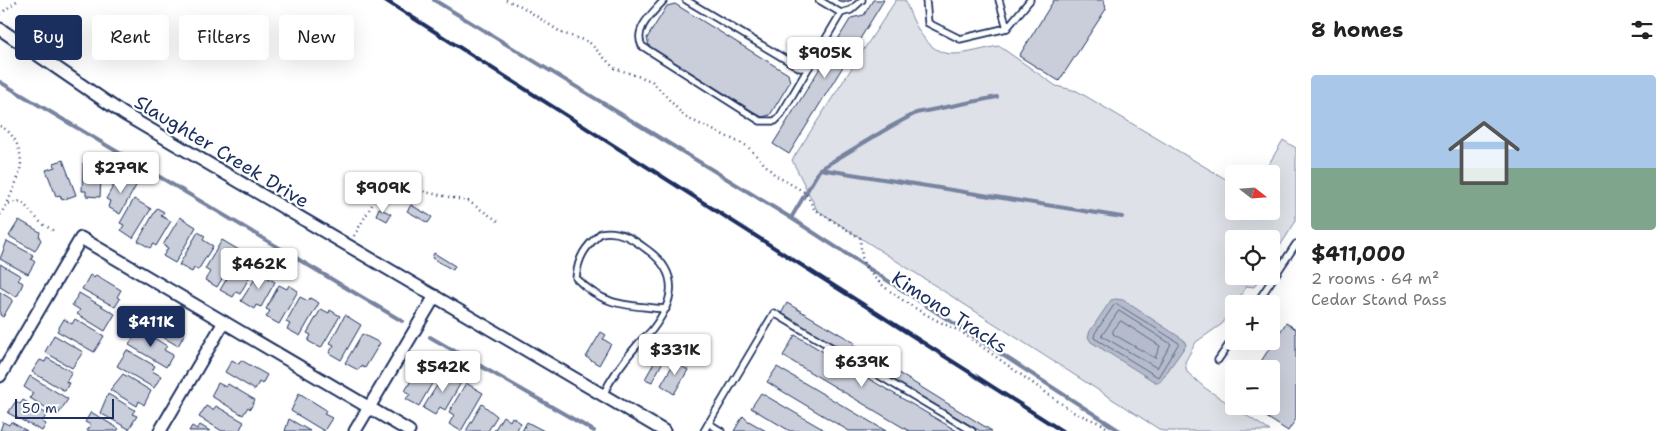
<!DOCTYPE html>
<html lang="en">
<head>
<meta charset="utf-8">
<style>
  :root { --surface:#fff; --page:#f6f6f6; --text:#222; --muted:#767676; --accent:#1b2f5e }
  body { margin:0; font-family:"Shantell Sans",sans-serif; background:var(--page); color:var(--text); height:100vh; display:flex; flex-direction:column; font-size:19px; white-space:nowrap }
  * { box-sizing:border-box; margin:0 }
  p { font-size:16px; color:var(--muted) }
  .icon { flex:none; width:28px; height:28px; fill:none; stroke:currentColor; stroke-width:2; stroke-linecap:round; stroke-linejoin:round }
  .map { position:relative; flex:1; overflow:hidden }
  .details { display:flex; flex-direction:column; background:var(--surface); width:375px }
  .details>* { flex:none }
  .top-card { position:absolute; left:15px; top:15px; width:475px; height:45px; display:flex; gap:10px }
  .needle { width:32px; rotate:107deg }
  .tools { position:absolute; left:1225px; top:165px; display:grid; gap:10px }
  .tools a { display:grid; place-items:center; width:55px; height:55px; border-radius:5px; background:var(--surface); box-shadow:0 5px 20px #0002; font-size:25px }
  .scale { position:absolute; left:15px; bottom:12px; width:99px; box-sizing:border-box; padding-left:5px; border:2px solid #1b2f5e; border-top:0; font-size:14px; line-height:18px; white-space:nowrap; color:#1b2f5e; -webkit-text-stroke:4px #fff; paint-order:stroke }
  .price { position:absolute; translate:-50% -42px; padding:0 11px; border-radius:5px; background:#fff; color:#222; font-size:16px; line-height:32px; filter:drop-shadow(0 1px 2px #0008) }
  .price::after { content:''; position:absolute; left:50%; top:30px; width:15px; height:11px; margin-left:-8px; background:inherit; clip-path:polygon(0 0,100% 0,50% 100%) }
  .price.selected { background:var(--accent); color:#fff }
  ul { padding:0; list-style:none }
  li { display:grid; align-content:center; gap:10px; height:265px; padding:0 15px }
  li span { display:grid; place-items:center; height:155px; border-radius:5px; color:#555 }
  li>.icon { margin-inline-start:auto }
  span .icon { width:90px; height:90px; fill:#fffc; stroke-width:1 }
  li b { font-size:21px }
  h2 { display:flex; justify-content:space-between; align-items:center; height:60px; padding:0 15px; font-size:21px }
  .pill { padding:0 18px; border-radius:5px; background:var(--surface); box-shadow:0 5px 20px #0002; font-size:18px; line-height:45px }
  .pill.selected { background:var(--accent); color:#fff }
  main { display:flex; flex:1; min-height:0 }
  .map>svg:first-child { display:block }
</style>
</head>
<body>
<main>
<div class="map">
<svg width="1296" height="431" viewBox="0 0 1296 431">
  <rect width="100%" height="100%" fill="#fff"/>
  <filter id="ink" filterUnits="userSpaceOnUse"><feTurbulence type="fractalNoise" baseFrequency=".02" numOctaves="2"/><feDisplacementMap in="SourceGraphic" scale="10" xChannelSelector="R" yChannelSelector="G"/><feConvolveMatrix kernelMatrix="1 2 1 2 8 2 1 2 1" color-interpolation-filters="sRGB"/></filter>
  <g filter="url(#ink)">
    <path fill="#dee1e7" stroke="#7c88a2" d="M896 0H905C913 22 926 54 953 54 968 54 985 48 999 46L1056 86 1077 91 1234 184V211H1271V174H1263L1283 140 1296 148V221L1271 260V239H1234V276H1261L1254 287 1247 286 1222 324 1196 342 1185 362 1187 372 1205 388 1270 431H1162L817 210 792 160Z"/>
    <polygon fill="#b5bbca" stroke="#77839f" points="1116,299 1123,300 1184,340 1186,345 1160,382 1155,382 1091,342 1088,337 1090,331 1111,300"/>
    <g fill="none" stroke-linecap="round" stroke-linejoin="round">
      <g stroke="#596789" stroke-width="1">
        <polygon points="1117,304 1179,343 1158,377 1094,338 1095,333 1114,305"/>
        <polygon points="1119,311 1171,344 1157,368 1102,336"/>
        <polygon points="1121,321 1160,346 1155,358 1113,334 1113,331"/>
      </g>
      <g stroke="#77839f" stroke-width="4">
        <polyline points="434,0 791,218 1120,431"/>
        <polyline points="0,82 402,321"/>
        <polyline points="820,169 1122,217"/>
        <polyline points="791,218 820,169 890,127 916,113 997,97"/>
        <polyline points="430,337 594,431"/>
      </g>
    </g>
    <g fill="#caceda" stroke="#1b2f5e">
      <polygon points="837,0 852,0 843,3"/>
      <polygon points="873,0 884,0 789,154 773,144 851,18 864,15"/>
      <polygon points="1054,0 1104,0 1106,9 1059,81 1019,56"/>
      <polygon points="675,4 788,74 790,82 770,115 762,117 649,46 647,38 667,6"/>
      <polygon points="63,160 76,195 62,200 60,195 56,196 46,170 55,167 54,163"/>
      <polygon points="94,160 102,160 100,197 86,196 86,191 82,191 83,163 93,163"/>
      <polygon points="120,174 137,184 120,214 108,207 110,201 106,199"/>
      <polygon points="134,199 151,209 133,238 121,230 124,225 120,223"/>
      <polygon points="411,205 432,217 428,223 407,211"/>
      <polygon points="157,208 164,212 161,216 171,221 156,246 153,244 150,248 138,241"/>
      <polygon points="379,208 391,214 387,221 376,215"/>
      <polygon points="180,217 196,227 175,263 163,256 168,248 163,245"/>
      <polygon points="19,220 40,232 39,237 41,240 35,251 9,236"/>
      <polygon points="198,232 205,236 203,240 213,246 198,270 194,268 192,272 179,265"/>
      <polygon points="222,240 239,250 217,287 205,280 210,272 205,269"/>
      <polygon points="7,241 33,255 31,259 35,262 28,274 0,259"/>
      <polygon points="434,253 455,266 453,270 432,258"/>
      <polygon points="240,257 248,262 246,266 253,271 240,294 236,292 233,297 220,290"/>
      <polygon points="0,264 21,276 18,280 23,283 18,295 15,296 0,287"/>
      <polygon points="261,269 270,275 268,278 275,282 261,307 256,305 254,309 241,301"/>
      <polygon points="90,275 94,278 96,275 121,290 117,297 120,299 115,307 82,289"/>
      <polygon points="279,285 287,289 289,285 298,291 279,324 266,317 270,311 266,309"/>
      <polygon points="0,292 13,300 3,317 0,315"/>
      <polygon points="79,293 115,314 105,331 77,314 80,310 72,305"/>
      <polygon points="300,297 308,301 310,298 319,303 300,336 287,329 290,324 286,322"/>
      <polygon points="787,303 855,343 853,345 992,431 980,431 781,314"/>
      <polygon points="321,309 329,313 330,310 340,316 321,348 308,341 311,335 307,333"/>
      <polygon points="158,312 183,326 181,331 185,333 178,346 149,329"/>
      <polygon points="345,315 361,325 341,360 329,353 334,345 330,343"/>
      <polygon points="64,319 72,324 75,319 104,336 94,352 57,331"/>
      <polygon points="1286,323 1296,329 1296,419 1288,431 1249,406 1271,406 1271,369 1256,369"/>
      <polygon points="141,330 167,346 164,350 173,355 166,367 129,345 134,336 137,338"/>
      <polygon points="601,332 606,335 603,339 611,344 599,365 586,357"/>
      <polygon points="362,334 380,343 365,368 361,366 358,370 345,363"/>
      <polygon points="54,335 83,352 72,368 45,352"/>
      <polygon points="795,335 957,431 909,431 783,356"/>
      <polygon points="663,347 669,350 652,382 645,379"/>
      <polygon points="127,350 155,366 152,371 161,376 154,388 117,366"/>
      <polygon points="678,356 686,361 683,367 688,370 674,394 661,385"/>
      <polygon points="47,358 72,372 66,382 69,383 65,391 32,372 40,360 45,362"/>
      <polygon points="232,360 239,364 241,360 267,375 262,384 259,382 255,390 225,372"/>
      <polygon points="419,367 427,372 429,368 438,373 419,406 406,399 410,394 405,391"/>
      <polygon points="777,367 886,431 849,431 767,382"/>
      <polygon points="446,371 462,381 445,410 440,407 435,415 423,408"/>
      <polygon points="123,374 151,391 144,405 139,401 137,406 110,390"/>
      <polygon points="30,376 68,399 58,415 30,398 33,393 24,387"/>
      <polygon points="218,383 226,387 228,384 255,400 250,409 248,407 243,415 211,396"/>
      <polygon points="466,383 483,393 461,431 449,424 454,415 449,412"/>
      <polygon points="299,393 323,408 326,410 324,414 332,418 324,431 291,411"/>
      <polygon points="761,393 826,431 790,431 751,408"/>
      <polygon points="108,394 135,410 132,414 137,416 129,429 100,413"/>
      <polygon points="23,400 47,414 42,422 46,424 42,431 8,413 16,401 20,404"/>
      <polygon points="482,404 497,416 488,431 466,431"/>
      <polygon points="206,406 213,410 216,406 244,422 239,431 222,431 199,417"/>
      <polygon points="91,412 119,429 117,431 87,431 91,425 85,422"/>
      <polygon points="503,416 510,421 512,417 521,423 516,431 494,431"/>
      <polygon points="743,416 747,420 766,431 734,431"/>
      <polygon points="289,419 310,431 285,431"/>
      <polygon points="3,422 9,425 11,422 27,431 0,431"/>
      <polygon points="527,422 544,431 522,431"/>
      <polygon points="200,425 210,431 189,431 192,426 197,429"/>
    </g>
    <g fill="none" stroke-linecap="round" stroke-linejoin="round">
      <defs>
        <g id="lane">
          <path d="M664 0C653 13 633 29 642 46L760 121H775L780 116 809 67"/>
          <polyline points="686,0 800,68 809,67 841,13 851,10 862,0"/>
          <polyline points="819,0 841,13"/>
          <polyline points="926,0 928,23 960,39 1007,28 1030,0"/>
          <polyline points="999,0 1007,28"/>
          <polyline points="1256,304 1296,244"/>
          <polyline points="1218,360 1234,337"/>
          <path d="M603 395C612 376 624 360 638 344 642 339 648 335 652 330 673 303 681 275 649 251 634 240 620 229 601 233 585 247 578 257 576 278 604 307 627 305 666 309"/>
          <polyline points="708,423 721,431"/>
          <polyline points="704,431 774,313 972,431"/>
        </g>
        <g id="street">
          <polyline points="0,29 124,114 664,431"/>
          <polyline points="0,376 81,238 409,431"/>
          <polyline points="160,431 224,322"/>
          <polyline points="355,431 435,296"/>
        </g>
      </defs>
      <use href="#lane" stroke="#1b2f5e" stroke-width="9"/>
      <use href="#street" stroke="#1b2f5e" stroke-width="15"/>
      <g stroke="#1b2f5e" stroke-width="2.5" stroke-dasharray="1 4" stroke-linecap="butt">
        <path d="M506 0 521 6 562 33 589 42 614 68 652 81 685 117 747 146 775 175 806 193 814 209 860 238C861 246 861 254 863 261 871 286 936 322 960 331L1073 412 1102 424 1111 431"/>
        <polyline points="0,14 18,0"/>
        <path d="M0 126C16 133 25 157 19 174 16 184 11 194 7 204"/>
        <polyline points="0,215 7,204 21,201 41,223 54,231"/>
        <polyline points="354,236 377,196 401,187 468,201 498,221"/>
      </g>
      <use href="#lane" stroke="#fff" stroke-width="5.5"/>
      <use href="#street" stroke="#fff" stroke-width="11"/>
      <polyline stroke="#1b2f5e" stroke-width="4" points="385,0 1062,431"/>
    </g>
  </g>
  <g text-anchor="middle" stroke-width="4.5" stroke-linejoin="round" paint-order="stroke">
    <g font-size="19" fill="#1b2f5e" stroke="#fff">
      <text transform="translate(222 151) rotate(31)" y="7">Slaughter Creek Drive</text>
      <text transform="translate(950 312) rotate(33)" y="7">Kimono Tracks</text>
    </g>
  </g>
</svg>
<div class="tools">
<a><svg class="needle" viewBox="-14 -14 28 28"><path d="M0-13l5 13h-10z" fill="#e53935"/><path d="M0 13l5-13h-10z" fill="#767676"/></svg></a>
<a><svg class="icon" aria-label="locate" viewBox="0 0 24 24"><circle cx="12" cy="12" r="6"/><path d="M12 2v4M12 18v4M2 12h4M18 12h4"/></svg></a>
<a>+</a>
<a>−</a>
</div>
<div class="scale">50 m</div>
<b class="price" style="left:825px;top:79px">$905K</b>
<b class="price" style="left:121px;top:194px">$279K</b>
<b class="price" style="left:383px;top:214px">$909K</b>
<b class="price" style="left:259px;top:290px">$462K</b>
<b class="price selected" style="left:151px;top:348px">$411K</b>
<b class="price" style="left:675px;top:376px">$331K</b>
<b class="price" style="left:862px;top:388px">$639K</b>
<b class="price" style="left:443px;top:393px">$542K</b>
<div class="top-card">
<a class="pill selected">Buy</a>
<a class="pill">Rent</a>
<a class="pill">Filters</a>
<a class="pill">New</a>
</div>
</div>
<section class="details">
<h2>8 homes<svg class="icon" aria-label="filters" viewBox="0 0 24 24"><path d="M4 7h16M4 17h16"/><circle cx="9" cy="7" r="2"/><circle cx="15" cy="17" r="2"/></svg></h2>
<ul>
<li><span style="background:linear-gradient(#a9c7e8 60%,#7fa58c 0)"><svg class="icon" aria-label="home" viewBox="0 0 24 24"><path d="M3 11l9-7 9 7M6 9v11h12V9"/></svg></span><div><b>$411,000</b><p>2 rooms · 64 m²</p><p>Cedar Stand Pass</p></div></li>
</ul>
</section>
</main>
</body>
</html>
